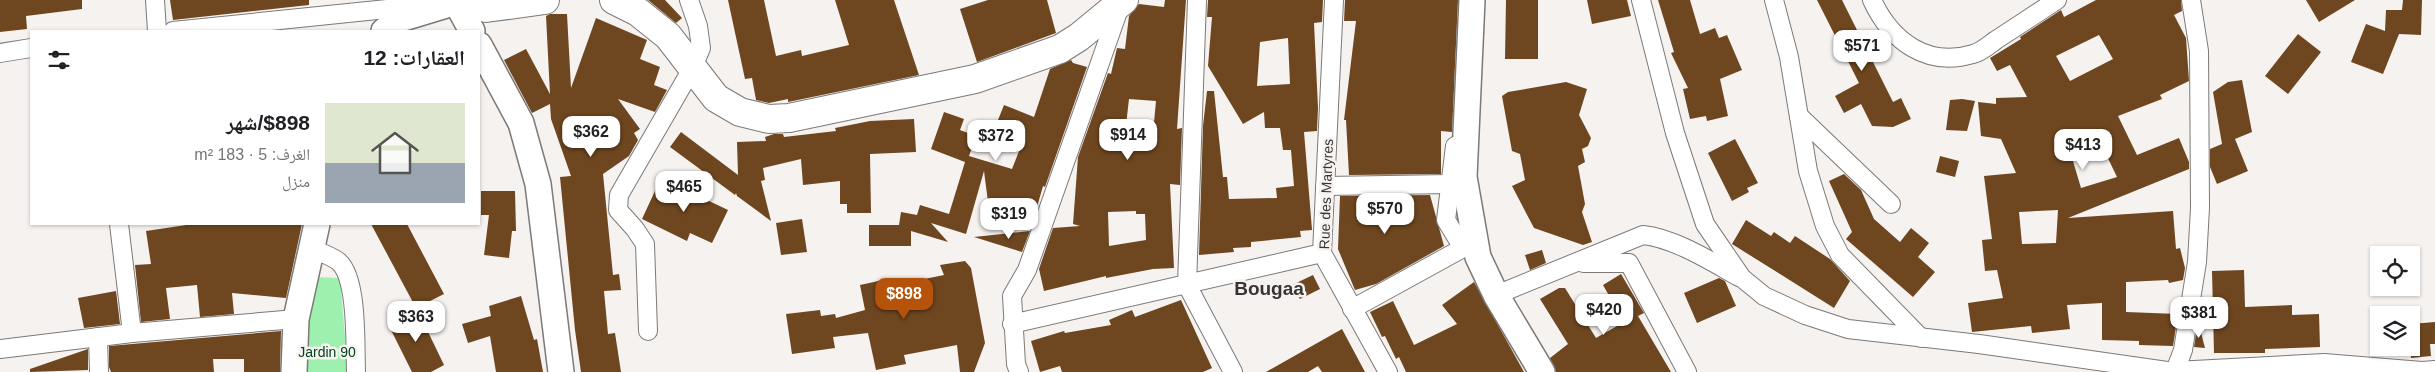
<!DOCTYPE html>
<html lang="ar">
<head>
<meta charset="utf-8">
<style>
  :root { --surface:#fff; --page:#f2f2f2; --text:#202124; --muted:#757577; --accent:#b45309 }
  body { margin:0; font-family:Arial,"Noto Naskh Arabic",sans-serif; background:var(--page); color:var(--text); direction:rtl; height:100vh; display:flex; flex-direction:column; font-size:19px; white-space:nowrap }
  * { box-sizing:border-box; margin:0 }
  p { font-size:16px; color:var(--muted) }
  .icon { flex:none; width:28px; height:28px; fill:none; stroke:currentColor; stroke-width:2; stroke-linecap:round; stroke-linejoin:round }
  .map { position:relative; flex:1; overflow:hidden; direction:ltr }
  .sheet { position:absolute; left:30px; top:30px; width:450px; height:195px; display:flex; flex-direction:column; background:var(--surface); border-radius:0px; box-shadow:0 1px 4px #0004; direction:rtl }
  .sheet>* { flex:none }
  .fabs { position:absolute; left:2370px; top:246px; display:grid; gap:10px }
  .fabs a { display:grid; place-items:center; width:50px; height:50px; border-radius:0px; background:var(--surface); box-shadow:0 1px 4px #0004; font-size:25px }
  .price { position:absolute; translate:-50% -42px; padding:0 11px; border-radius:10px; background:#fff; color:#222; font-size:16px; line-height:32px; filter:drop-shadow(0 1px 2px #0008) }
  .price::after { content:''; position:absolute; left:50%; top:30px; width:15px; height:11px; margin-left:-8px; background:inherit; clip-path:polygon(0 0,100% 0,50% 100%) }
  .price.active { background:var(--accent); color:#fff }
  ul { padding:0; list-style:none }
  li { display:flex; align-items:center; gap:15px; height:125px; padding:0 15px }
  li span { display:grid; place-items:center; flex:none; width:140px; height:100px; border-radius:0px; color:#555 }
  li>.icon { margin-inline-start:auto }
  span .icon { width:60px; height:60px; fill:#fffc; stroke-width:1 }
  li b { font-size:21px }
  h2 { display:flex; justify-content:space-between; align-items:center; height:60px; padding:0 15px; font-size:21px }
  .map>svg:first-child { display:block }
</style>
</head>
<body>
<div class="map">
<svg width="2435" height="372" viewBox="0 0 2435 372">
  <rect width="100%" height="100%" fill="#f6f2f0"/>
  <polygon fill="#9ef0ae" points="316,277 340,278 348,372 307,372 307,318"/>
  <g fill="#6e461f" fill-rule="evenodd">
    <polygon points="0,0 82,0 82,9 26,16 27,29 0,32"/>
    <polygon points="170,0 309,0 309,5 173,20"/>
    <polygon points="648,0 665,0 682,18 676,23"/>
    <polygon points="728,0 764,0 776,56 801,50 802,56 849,45 835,0 894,0 919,75 788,102 788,99 769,103 756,100 752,78 745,79"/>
    <polygon points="988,0 1047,0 1056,33 977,62 960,9"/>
    <path d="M1165 0H1186L1177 129 1182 128 1180 185 1170 184 1174 268 1153 269 1106 278V276L1044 291 1039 269 1053 228 1080 226 1073 224 1078 157 1108 73 1111 74 1117 48 1125 49 1129 16 1139 4 1164 7ZM1129 99 1156 101 1153 133 1125 134ZM1136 211V214H1145L1146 240 1109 246 1108 212Z"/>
    <path d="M1208 0H1323L1322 22 1314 23 1318 108 1317 131 1304 132 1312 230 1300 231 1301 237 1251 242V247L1233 248 1234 252 1199 255 1203 126 1207 91H1214L1223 177H1227L1229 199 1277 198 1276 188 1294 186 1291 150H1283L1280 128H1265L1264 112 1243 124 1208 66 1212 17H1207ZM1288 38 1290 84 1257 86 1260 42Z"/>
    <polygon points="1345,0 1458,0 1452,132 1441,131 1441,174 1349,175 1346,120 1344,120 1356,21 1344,21"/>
    <polygon points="1506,0 1538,0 1538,59 1505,59"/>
    <polygon points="1587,0 1627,0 1631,16 1592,24"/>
    <polygon points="1658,0 1690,0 1700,34 1715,28 1719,38 1727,35 1742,70 1720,79 1728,116 1707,121 1706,116 1690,119 1683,89 1688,88 1671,53 1674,52"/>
    <polygon points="1817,0 1842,0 1893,102 1901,98 1911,119 1893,127 1872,126 1861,104 1844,113 1835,96 1859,83"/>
    <path d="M2096 0H2181L2182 11 2174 15 2186 38 2189 81 2160 95 2162 99 2118 116 2137 155 2179 138 2189 162V169L2068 218 2173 211 2176 249 2180 248 2185 268 2183 280 2169 283 2168 280 2126 282V312L2178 314 2173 346 2139 345V341L2102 340V303L2067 305 2070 329 2032 333 2031 326 1972 332 1968 303 2003 298 1997 270 1985 271 1982 240 1992 239 1984 176 2016 173 2001 139 1981 136 1978 102 1996 104V98L2027 97 2010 65 1997 71 1990 58 2021 39 2020 37 2061 10 2064 17ZM2099 35 2113 59 2070 81 2056 56ZM2103 148 2117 177 2081 188 2073 161ZM2058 210 2056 243 2022 244 2019 212Z"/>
    <polygon points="2306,0 2355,0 2319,22"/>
    <polygon points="2403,0 2422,0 2421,35 2399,34 2383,74 2351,62 2366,24 2385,31 2386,10 2402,10"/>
    <polygon points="550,14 567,14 571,88 596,18 647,40 640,59 660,67 654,85 667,90 655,112 618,99 640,129 634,133 638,140 629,156 603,174 613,275 619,274 621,290 604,291 608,334 615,333 621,372 581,372 575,330 560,177 571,176 551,119 550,104 532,113 504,60 526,49 550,94 546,16"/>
    <polygon points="2298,34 2321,52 2288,94 2265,76"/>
    <polygon points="1071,60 1073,63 1087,67 1045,187 1043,186 1035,214 988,202 984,171 966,234 931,223 948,242 911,231 911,246 869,246 869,225 899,225 901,212 917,215 920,205 949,214 965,162 931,149 944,112 964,119 960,130 976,136 969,156 1012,169 1023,141 994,130 1004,105 1034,117 1050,69"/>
    <polygon points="2242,80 2252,132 2235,139 2248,171 2217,184 2210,167 2210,149 2222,144 2213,92 2228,82"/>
    <polygon points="1566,82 1587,89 1579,115 1591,138 1588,146 1582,149 1585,162 1578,166 1585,204 1582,212 1592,242 1583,245 1534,228 1512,186 1525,180 1520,154 1512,151 1502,96 1508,92"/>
    <polygon points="1962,99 1975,101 1967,131 1946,130 1950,100"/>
    <polygon points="914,119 916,152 870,154 871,213 847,213 847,204 840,204 840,181 803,185 801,159 763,168 765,180 761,181 771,221 737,196 736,193 735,195 670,147 681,132 738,175 737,142 766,141 765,137 774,134 783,134 784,137 836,131 835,128 870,121"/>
    <polygon points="1735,139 1758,183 1747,188 1749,192 1732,201 1708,153"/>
    <polygon points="1940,156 1959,161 1955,177 1936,172"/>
    <polygon points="1844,174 1861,190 1874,219 1900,242 1911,228 1929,243 1918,257 1935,272 1913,297 1846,239 1852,232 1829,181"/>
    <polygon points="661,178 728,210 712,243 690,233 687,241 642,219"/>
    <polygon points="481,191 515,191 516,231 512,231 509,258 484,255 489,215 481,215"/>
    <polygon points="1430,195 1444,246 1376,284 1355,290 1338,249 1340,196"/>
    <polygon points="802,219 807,252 781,255 776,223"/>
    <polygon points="1746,220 1771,236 1774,232 1790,243 1795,236 1830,259 1850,281 1834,308 1732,244"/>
    <polygon points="193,224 302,224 286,298 232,293 234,314 200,317 197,285 166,288 170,319 141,322 135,265 151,264 146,231"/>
    <polygon points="371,224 407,224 444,294 416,308"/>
    <polygon points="1030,231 1022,252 974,237"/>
    <polygon points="1542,250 1546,263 1530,270 1525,255"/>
    <polygon points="965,261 971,268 985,343 974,372 960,372 957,345 904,355 906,364 876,370 868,333 833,337 835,348 792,354 786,314 820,310 821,316 835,314 836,318 865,310 860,285 892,278 895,285 944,275 940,265"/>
    <polygon points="2244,270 2245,307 2292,305 2292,315 2319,314 2320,347 2265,349 2265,353 2214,353 2212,271"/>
    <polygon points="1621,274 1644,313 1638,316 1671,372 1556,372 1550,358 1568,344 1540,299 1559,288 1565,288 1596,338 1624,322 1603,285"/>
    <polygon points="1313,275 1320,289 1300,299 1292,285"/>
    <polygon points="1719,278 1725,281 1736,306 1697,323 1684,293"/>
    <polygon points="1474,282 1524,372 1406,372 1399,357 1396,359 1385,336 1382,337 1370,312 1393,301 1414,345 1457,324 1442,305"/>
    <polygon points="116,291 120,324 84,328 78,298"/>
    <polygon points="521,296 534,340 537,339 543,372 496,372 490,336 468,343 462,324 491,316 489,306"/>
    <polygon points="1181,300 1212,368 1203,372 1062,372 1060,366 1040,372 1031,341 1064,331 1065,333 1111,325 1109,320 1132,310 1135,317"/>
    <polygon points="417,309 444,365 431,372 412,372 388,324"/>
    <polygon points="2198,321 2205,348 2194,347"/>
    <polygon points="2435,322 2435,344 2430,344 2431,356 2411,358 2411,324"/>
    <polygon points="1342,329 1365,372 1322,372 1318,366 1308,372 1266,372"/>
    <polygon points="281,331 280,372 244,372 244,359 213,359 214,372 111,372 109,367 109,346"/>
    <polygon points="88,349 88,370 30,372 30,369"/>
  </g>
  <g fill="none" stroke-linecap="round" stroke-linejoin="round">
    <defs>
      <g id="street">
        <polyline points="155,0 157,31"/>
        <polyline points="1197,0 1187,285 1233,372"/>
        <polyline points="1334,0 1322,253 1388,372"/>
        <polyline points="1641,0 1675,133 1705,224 1742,278 1764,296 1805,315 1848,329 1979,344 2174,372"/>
        <polyline points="1774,0 1789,57 1808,171 1825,226 1840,255 1921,338"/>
        <path d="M1872 0C1891 41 1927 68 1973 54 1981 52 1989 45 1996 40 2016 27 2037 13 2057 0"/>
        <polyline points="2191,0 2199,51 2200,208 2197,262 2183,350 2175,371 2324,363 2422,371 2435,370"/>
        <polyline points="173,31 416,6"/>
        <polyline points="0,53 31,48"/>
        <polyline points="1799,116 1891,204"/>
        <polyline points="1325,186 1450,184"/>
        <polyline points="119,224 132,333"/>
        <path d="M311 248C319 252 332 256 339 262 358 279 355 347 356 372"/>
        <polyline points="1583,263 1629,263 1687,372"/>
        <path d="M1496 295 1643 235C1674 238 1712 262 1739 277"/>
        <polyline points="1352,309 1463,248 1446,220 1455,146"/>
        <polyline points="1012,324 1322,253"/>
        <polyline points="648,331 645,244 635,229 618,210 619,195 693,67 701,48 698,26 689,0"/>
        <polyline points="98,337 99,372"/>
        <polyline points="0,349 132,333 296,319"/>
        <polyline points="1019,372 1016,364 1012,296 1027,270 1120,6"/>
      </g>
      <g id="secondary">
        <polyline points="1472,0 1464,177 1478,257 1496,295 1542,372"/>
        <polyline points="384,31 400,19 456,2 472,31"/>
        <polyline points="479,45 521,123 538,184 561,372"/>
        <polyline points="294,372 296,319 317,224"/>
      </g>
      <g id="primary">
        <polyline points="454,0 486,8 545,0"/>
        <polyline points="614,0 638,12 668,36 716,98 740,112 769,119 789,118 975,79 1060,49 1079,37 1124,0"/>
      </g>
    </defs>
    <use href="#street" stroke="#7c7977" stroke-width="20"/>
    <use href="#secondary" stroke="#7c7977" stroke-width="28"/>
    <use href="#primary" stroke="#7c7977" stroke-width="30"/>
    <use href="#street" stroke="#fff" stroke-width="18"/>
    <use href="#secondary" stroke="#fff" stroke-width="25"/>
    <use href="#primary" stroke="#fff" stroke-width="28"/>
  </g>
  <g text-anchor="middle" stroke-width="5" stroke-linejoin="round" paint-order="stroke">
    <g font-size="14" fill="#363434" stroke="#f6f2f0">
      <text transform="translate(1326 194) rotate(-88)" y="5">Rue des Martyres</text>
    </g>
    <g font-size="14" fill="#00441a" stroke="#f6f2f0">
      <text x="327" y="357">Jardin 90</text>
    </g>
    <g font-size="19" font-weight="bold" fill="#363434" stroke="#f6f2f0">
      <text x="1269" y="295">Bougaa</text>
    </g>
  </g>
</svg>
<div class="fabs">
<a><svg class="icon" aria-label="locate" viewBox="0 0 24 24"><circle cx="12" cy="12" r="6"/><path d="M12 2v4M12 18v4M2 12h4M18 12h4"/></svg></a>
<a><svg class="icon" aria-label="layers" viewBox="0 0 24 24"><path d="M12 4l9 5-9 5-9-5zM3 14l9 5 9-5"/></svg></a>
</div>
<b class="price" style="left:1862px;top:72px">$571</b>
<b class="price" style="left:591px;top:158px">$362</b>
<b class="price" style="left:1128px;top:161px">$914</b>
<b class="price" style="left:996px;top:162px">$372</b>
<b class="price" style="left:2083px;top:171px">$413</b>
<b class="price" style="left:684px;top:213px">$465</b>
<b class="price" style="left:1385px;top:235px">$570</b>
<b class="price" style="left:1009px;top:240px">$319</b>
<b class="price active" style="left:904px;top:320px">$898</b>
<b class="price" style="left:1604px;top:336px">$420</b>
<b class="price" style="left:2199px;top:339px">$381</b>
<b class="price" style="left:416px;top:343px">$363</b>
<section class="sheet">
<h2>العقارات: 12<svg class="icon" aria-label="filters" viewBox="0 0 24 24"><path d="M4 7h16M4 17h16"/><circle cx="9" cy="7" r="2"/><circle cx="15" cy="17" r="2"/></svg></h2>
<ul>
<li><span style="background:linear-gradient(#dfe7d0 60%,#9aa5b1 0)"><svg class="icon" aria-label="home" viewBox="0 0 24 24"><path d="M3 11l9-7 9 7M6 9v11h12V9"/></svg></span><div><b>$898/شهر</b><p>الغرف: 5 · 183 m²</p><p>منزل</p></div></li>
</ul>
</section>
</div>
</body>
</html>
